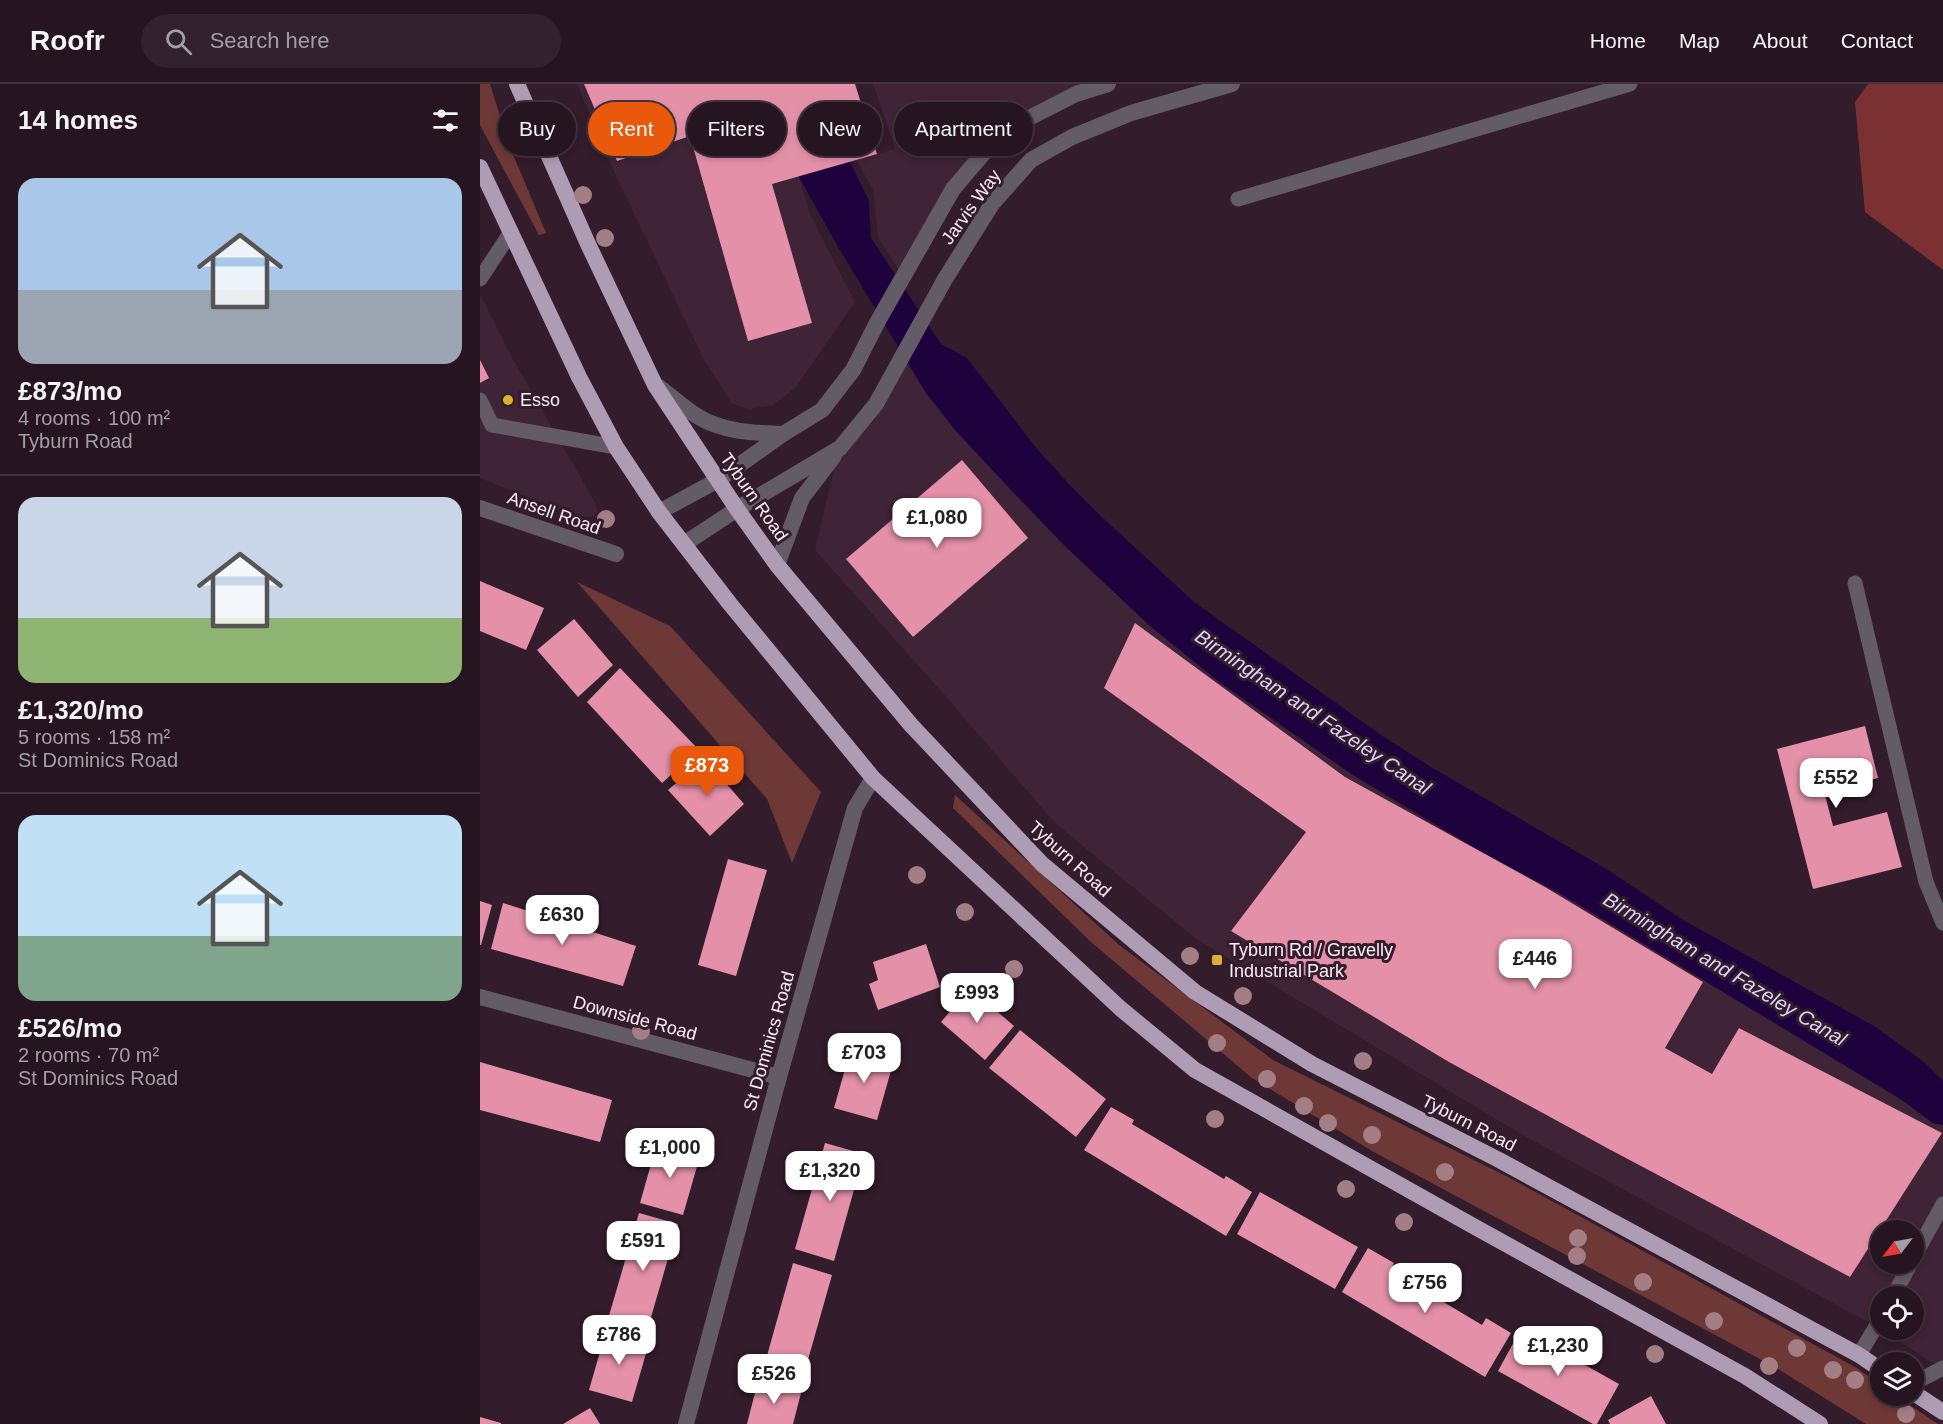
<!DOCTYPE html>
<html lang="en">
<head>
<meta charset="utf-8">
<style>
  :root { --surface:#261520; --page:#32222d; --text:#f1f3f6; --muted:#a49fa5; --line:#42343e; --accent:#ea580c }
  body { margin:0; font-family:Helvetica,sans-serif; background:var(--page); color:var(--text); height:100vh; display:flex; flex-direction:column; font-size:22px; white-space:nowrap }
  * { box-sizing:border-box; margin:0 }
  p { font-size:20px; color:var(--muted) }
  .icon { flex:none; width:33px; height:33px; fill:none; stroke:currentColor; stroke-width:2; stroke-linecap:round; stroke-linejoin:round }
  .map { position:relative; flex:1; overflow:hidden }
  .side { display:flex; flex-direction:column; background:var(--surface); width:480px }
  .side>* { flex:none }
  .guide { position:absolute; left:18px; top:18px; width:570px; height:54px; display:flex; gap:12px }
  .needle { width:39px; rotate:238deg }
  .tools { position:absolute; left:1390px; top:1136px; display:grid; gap:12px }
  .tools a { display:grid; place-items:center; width:54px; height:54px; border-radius:50%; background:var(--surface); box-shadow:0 3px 9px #0003,0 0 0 2px var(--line); font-size:30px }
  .price { position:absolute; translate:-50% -51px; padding:0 14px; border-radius:12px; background:#fff; color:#222; font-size:20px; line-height:39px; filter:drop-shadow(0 2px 3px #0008) }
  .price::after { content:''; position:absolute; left:50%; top:36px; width:18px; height:14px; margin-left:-9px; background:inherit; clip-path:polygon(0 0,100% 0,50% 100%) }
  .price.selected { background:var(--accent); color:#fff }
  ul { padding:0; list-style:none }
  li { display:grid; align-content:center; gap:12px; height:318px; padding:0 18px }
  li+li { border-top:2px solid var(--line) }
  li span { display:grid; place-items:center; height:186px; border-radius:18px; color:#555 }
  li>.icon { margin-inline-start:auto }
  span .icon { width:108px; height:108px; fill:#fffc; stroke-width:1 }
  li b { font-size:26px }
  h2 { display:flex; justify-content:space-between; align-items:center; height:72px; padding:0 18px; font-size:26px }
  .pill { padding:0 21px; border-radius:27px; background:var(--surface); box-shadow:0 3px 9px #0003,0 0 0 2px var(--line); font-size:21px; line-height:54px }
  .pill.selected { background:var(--accent); color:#fff }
  header { display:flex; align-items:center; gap:36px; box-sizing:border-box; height:84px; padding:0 30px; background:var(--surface); border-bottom:2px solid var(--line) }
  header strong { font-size:28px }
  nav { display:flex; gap:33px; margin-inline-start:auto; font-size:21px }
  .search { width:420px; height:54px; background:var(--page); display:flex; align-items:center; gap:15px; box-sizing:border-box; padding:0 21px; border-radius:33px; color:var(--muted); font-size:22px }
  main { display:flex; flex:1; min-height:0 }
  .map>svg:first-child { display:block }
</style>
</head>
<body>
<header>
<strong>Roofr</strong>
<div class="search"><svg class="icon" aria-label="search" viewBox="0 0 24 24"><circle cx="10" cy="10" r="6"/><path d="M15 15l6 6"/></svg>Search here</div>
<nav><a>Home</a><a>Map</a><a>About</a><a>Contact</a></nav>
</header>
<main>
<section class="side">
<h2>14 homes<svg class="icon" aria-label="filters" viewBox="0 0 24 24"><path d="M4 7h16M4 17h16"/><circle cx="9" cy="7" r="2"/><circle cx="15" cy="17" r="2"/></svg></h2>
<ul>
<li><span style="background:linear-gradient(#a9c7e8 60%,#9aa5b1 0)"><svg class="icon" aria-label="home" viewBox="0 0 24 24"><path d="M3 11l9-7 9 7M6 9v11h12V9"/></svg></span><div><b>£873/mo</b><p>4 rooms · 100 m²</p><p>Tyburn Road</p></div></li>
<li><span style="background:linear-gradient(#c9d6e8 65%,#8fb573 0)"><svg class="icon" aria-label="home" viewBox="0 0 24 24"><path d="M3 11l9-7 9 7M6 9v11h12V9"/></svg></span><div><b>£1,320/mo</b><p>5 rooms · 158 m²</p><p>St Dominics Road</p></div></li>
<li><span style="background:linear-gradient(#bfe0f5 65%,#7fa58c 0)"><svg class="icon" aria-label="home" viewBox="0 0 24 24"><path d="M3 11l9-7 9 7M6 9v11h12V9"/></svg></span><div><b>£526/mo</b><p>2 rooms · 70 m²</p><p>St Dominics Road</p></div></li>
</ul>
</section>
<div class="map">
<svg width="1463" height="1340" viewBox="0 0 1463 1340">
  <rect width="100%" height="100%" fill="#331c2b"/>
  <g fill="#3f2336" fill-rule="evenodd">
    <polygon points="97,0 375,0 397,70 415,65 393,0 627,0 550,30 473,104 424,194 398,154 393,106 376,76 319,93 330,130 375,218 316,303 293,321 270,325 252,320 223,274 130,79"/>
    <polygon points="0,210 31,272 116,420 117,429 112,433 100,434 0,394"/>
    <path d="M423 273 446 309 476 347 585 462 669 541 739 598 873 691 939 732 1005 770 1081 810 1422 1016 1453 1039 1463 1041V1286L1401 1245H1434V1212H1401V1245L1039 1049 716 855 575 739 461 607 335 466 359 364ZM1401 1146H1434V1179H1401Z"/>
  </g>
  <g fill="#6e3836">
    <polygon points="0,0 10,0 29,61 66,149 59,151 0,41"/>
    <polygon points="97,498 190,542 341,708 312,779 287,715"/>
    <polygon points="475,711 638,860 793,976 1028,1093 1375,1283 1401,1301 1401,1311 1415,1311 1458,1340 1386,1340 1293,1282 892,1067 772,994 611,858 473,724"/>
  </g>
  <polygon fill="#7b3131" points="1388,0 1463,0 1463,186 1385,128 1375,18"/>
  <polygon fill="#1e023e" points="289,0 370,78 389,117 391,154 461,260 487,274 557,365 587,398 624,435 714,518 901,651 951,683 1128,786 1203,836 1394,942 1444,978 1463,997 1463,1041 1453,1039 1422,1016 1081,810 1005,770 873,691 739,598 669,541 585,462 530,405 476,347 446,309 357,161 319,93"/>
  <g fill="#e390a8">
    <polygon points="104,0 375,0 397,70 292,100 332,239 268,257 210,52 137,77"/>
    <polygon points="0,276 9,294 0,299"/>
    <polygon points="482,376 548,454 433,553 366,475"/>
    <polygon points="0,497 64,524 46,566 0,547"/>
    <polygon points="94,535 133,581 98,613 57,566"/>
    <polygon points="655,539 865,693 1065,803 1223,898 1185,964 1232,990 1259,944 1462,1049 1370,1193 1127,1064 969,978 751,847 826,748 624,604"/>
    <polygon points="140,584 219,666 182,699 107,618"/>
    <polygon points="1385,642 1398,694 1344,707 1353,742 1407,728 1422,783 1333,805 1297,665"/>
    <polygon points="225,675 264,720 230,752 188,706"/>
    <polygon points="248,775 287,786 256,892 218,881"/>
    <polygon points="0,817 12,821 1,861 0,861"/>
    <polygon points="23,819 156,862 143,902 11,865"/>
    <polygon points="446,860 460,903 398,926 389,900 398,896 393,878"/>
    <polygon points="490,904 534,942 505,976 461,938"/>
    <polygon points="540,946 626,1015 596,1053 509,984"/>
    <polygon points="371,964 414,976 397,1036 354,1024"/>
    <polygon points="0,978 132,1016 120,1058 0,1026"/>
    <polygon points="631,1023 654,1036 652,1040 744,1095 746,1092 772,1108 746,1152 604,1066"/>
    <polygon points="177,1059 220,1072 203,1131 160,1119"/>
    <polygon points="345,1059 384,1070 354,1177 315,1165"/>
    <polygon points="780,1108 878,1163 855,1205 757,1150"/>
    <polygon points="159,1129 198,1140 167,1247 128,1235"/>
    <polygon points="888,1164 914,1179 910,1186 1002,1241 1006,1234 1031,1249 1005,1293 862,1208"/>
    <polygon points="313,1179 352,1191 322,1297 283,1286"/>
    <polygon points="1041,1245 1139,1300 1117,1340 1113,1340 1018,1287"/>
    <polygon points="126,1247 169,1259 152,1318 109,1306"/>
    <polygon points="278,1297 321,1309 313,1340 267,1340"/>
    <polygon points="1171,1312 1186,1340 1130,1340 1128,1336"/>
    <polygon points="110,1324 120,1340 83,1340"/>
    <polygon points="0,1333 21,1339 21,1340 0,1340"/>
  </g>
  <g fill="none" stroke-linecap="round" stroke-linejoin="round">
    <g stroke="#635b66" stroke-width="15">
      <polyline points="758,115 1150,0"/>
      <polyline points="0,195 31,148"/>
      <polyline points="0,316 12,341 136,363"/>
      <polyline points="1375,499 1446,798 1463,839"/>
      <polyline points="1434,1173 1463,1120"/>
      <polyline points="1413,1212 1431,1179"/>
      <polyline points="1379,1271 1401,1234"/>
      <polyline points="1434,1299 1463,1284"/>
    </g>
    <g stroke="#635b66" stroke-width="16">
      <path d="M176 301C190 311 203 323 217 332 242 348 274 349 303 350"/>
      <polyline points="0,424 136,470"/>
      <polyline points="179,428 238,396 303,350 342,326 373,286 398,237 473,105 508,64 549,34 596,10 628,0"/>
      <polyline points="204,460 257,425 360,364 396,320 465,195 512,120 551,76 592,53 651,29 752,0"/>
      <polyline points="297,481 322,414 354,372"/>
      <polyline points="0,913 299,993"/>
      <polyline points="206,1340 299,993 375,724 393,694"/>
    </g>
    <g stroke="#ae9cb4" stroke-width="16">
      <polyline points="37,0 108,160 175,301 257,425 297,481 431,641 562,780 715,908 832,980 1019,1076 1379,1271 1401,1286"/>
      <polyline points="0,83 99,293 136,363 179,428 250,520 393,694 641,925 715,986 995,1143 1265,1292 1340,1340"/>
      <polyline points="1434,1309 1463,1328"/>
    </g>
  </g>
  <g fill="#a37e84">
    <circle cx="103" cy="111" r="9"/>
    <circle cx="125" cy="154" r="9"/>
    <circle cx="126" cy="435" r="9"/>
    <circle cx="437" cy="791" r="9"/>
    <circle cx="485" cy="828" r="9"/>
    <circle cx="710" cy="872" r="9"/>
    <circle cx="534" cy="885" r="9"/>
    <circle cx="763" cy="912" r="9"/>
    <circle cx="161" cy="947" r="9"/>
    <circle cx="737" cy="959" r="9"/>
    <circle cx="883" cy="977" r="9"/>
    <circle cx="787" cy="995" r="9"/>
    <circle cx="824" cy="1022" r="9"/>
    <circle cx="735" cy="1035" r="9"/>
    <circle cx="848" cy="1039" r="9"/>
    <circle cx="892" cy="1051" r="9"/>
    <circle cx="965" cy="1088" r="9"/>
    <circle cx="866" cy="1105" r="9"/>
    <circle cx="924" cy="1138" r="9"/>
    <circle cx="1098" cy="1154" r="9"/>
    <circle cx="1097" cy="1172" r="9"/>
    <circle cx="1163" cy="1198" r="9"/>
    <circle cx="1234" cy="1237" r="9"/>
    <circle cx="1317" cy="1264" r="9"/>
    <circle cx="1175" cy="1270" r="9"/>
    <circle cx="1289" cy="1282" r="9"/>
    <circle cx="1353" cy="1286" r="9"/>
    <circle cx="1375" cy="1296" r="9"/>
    <circle cx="1426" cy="1330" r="9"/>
  </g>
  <g fill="#dfb034" stroke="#331c2b" stroke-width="2">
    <circle cx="28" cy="316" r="6"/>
    <rect x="731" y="870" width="12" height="12" rx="3"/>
  </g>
  <g text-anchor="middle" stroke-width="6" stroke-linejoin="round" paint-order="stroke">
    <g font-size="18" fill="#feeef8" stroke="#331c2b">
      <text transform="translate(491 123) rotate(-54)" y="6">Jarvis Way</text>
      <text transform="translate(274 413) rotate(55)" y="6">Tyburn Road</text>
      <text transform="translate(74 429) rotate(19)" y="6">Ansell Road</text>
      <text transform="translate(590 775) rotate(42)" y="6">Tyburn Road</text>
      <text transform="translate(155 934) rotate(15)" y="6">Downside Road</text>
      <text transform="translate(289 957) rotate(-74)" y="6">St Dominics Road</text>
      <text transform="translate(989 1039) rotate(27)" y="6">Tyburn Road</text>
    </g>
    <g font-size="18" fill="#feeef8" stroke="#331c2b" text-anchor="start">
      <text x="40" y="322">Esso</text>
      <text x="749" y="872">Tyburn Rd / Gravelly<tspan x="749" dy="21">Industrial Park</tspan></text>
    </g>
    <g font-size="20" font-style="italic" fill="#ded4fb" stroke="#331c2b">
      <text transform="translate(833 628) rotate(34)" y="7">Birmingham and Fazeley Canal</text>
      <text transform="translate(1245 885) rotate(31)" y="7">Birmingham and Fazeley Canal</text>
    </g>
  </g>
</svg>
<div class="tools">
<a><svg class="needle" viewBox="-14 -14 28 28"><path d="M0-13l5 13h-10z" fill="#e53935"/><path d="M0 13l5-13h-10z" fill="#a49fa5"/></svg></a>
<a><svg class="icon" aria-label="locate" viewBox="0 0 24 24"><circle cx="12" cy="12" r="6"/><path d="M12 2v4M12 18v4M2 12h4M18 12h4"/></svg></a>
<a><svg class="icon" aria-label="layers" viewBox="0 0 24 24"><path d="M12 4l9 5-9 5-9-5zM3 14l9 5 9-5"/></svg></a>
</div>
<b class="price" style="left:457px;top:465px">£1,080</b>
<b class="price selected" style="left:227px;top:713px">£873</b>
<b class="price" style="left:1356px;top:725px">£552</b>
<b class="price" style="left:82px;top:862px">£630</b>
<b class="price" style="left:1055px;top:906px">£446</b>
<b class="price" style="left:497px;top:940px">£993</b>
<b class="price" style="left:384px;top:1000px">£703</b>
<b class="price" style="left:190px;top:1095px">£1,000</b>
<b class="price" style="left:350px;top:1118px">£1,320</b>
<b class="price" style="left:163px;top:1188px">£591</b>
<b class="price" style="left:945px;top:1230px">£756</b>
<b class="price" style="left:139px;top:1282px">£786</b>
<b class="price" style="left:1078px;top:1293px">£1,230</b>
<b class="price" style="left:294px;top:1321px">£526</b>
<div class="guide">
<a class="pill">Buy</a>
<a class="pill selected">Rent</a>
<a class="pill">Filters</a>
<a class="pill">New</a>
<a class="pill">Apartment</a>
</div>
</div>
</main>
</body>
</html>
